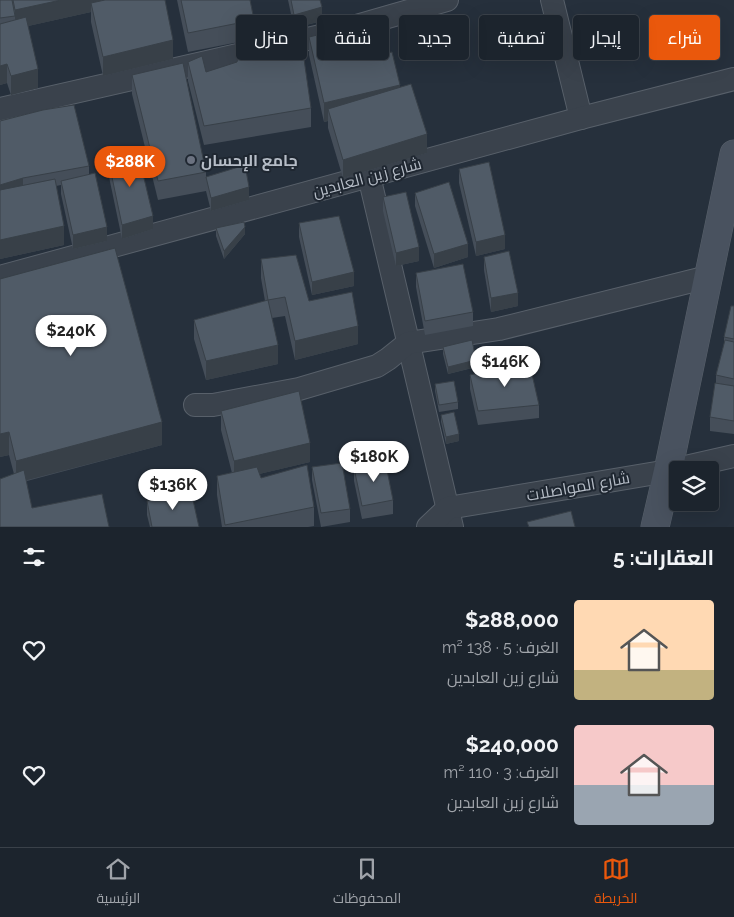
<!DOCTYPE html>
<html lang="ar">
<head>
<meta charset="utf-8">
<style>
  :root { --surface:#1c242d; --page:#293039; --text:#f1f3f6; --muted:#a0a4aa; --line:#3a4149; --accent:#ea580c }
  body { margin:0; font-family:Raleway,Cairo,sans-serif; background:var(--page); color:var(--text); direction:rtl; height:100vh; display:flex; flex-direction:column; font-size:19px; white-space:nowrap }
  * { box-sizing:border-box; margin:0 }
  p { font-size:16px; color:var(--muted) }
  .icon { flex:none; width:28px; height:28px; fill:none; stroke:currentColor; stroke-width:2; stroke-linecap:round; stroke-linejoin:round }
  .map { position:relative; height:527px; overflow:hidden; direction:ltr }
  .drawer { display:flex; flex-direction:column; background:var(--surface); flex:1 }
  .drawer>* { flex:none }
  .hud { position:absolute; left:15px; top:15px; width:705px; height:45px; direction:rtl; display:flex; gap:10px }
  .tools { position:absolute; left:669px; top:461px; display:grid; gap:10px }
  .tools a { display:grid; place-items:center; width:50px; height:50px; border-radius:5px; background:var(--surface); box-shadow:0 5px 20px #0002,0 0 0 1px var(--line); font-size:25px }
  .price { position:absolute; translate:-50% -42px; padding:0 11px; border-radius:18px; background:#fff; color:#222; font-size:16px; line-height:32px; filter:drop-shadow(0 1px 2px #0008) }
  .price::after { content:''; position:absolute; left:50%; top:30px; width:15px; height:11px; margin-left:-8px; background:inherit; clip-path:polygon(0 0,100% 0,50% 100%) }
  .price.selected { background:var(--accent); color:#fff }
  ul { padding:0; list-style:none }
  li { display:flex; align-items:center; gap:15px; height:125px; padding:0 20px }
  li span { display:grid; place-items:center; flex:none; width:140px; height:100px; border-radius:5px; color:#555 }
  li>.icon { margin-inline-start:auto }
  span .icon { width:60px; height:60px; fill:#fffc; stroke-width:1 }
  li b { font-size:21px }
  h2 { display:flex; justify-content:space-between; align-items:center; height:60px; padding:0 20px; font-size:21px }
  .tag { padding:0 18px; border-radius:5px; background:var(--surface); box-shadow:0 5px 20px #0002,0 0 0 1px var(--line); font-size:18px; line-height:45px }
  .tag.selected { background:var(--accent); color:#fff }
  .tabs { display:flex; justify-content:space-around; align-items:center; height:70px; border-top:1px solid var(--line); background:var(--surface); font-size:14px; color:var(--muted) }
  .tabs a { display:grid; justify-items:center; gap:2px }
  .tabs .selected { color:var(--accent) }
  .map>svg:first-child { display:block }
</style>
</head>
<body>
<div class="map">
<svg width="734" height="527" viewBox="0 0 734 527">
  <rect width="100%" height="100%" fill="#26303c"/>
  <g fill="none" stroke-linecap="round" stroke-linejoin="round">
    <defs>
      <g id="street">
        <polyline points="552,0 581,118"/>
        <polyline points="0,109 325,35 447,0"/>
        <polyline points="369,176 452,527"/>
        <polyline points="0,277 581,118 734,79"/>
        <polyline points="195,405 213,405 299,389 377,366 388,359 408,343 499,329 708,277"/>
        <polyline points="428,527 448,508 668,471 734,456"/>
      </g>
      <polyline id="secondary" points="655,527 668,471 734,154"/>
    </defs>
    <use href="#street" stroke="#58606a" stroke-width="24"/>
    <use href="#secondary" stroke="#58606a" stroke-width="29"/>
    <use href="#street" stroke="#3a424c" stroke-width="22"/>
    <use href="#secondary" stroke="#49525f" stroke-width="28"/>
  </g>
  <g fill="#454e59">
    <polygon points="0,0 165,0 173,59 103,76 91,22 91,12 28,26 38,88 11,95 7,83 0,85"/>
    <polygon points="177,0 250,0 254,20 254,39 188,52"/>
    <polygon points="288,0 320,0 322,21 294,28"/>
    <polygon points="309,37 363,59 400,88 427,153 343,178 328,128 328,121 324,122 309,55"/>
    <polygon points="294,54 311,108 311,127 204,145 188,81 188,62 206,72"/>
    <polygon points="132,75 206,172 206,191 158,200 132,94"/>
    <polygon points="0,121 89,166 89,175 107,241 73,249 61,194 61,185 56,186 64,245 0,259"/>
    <polygon points="108,158 153,229 122,239 108,172"/>
    <polygon points="459,169 505,249 476,256 459,183"/>
    <polygon points="206,177 249,200 211,211 206,191"/>
    <polygon points="415,193 468,257 434,268 415,206"/>
    <polygon points="383,197 419,261 396,266 383,211"/>
    <polygon points="299,223 354,286 312,295 299,237"/>
    <polygon points="216,228 245,234 224,259 216,236"/>
    <polygon points="484,257 518,306 491,312 484,270"/>
    <polygon points="261,259 358,344 295,360 285,316 272,318 278,364 206,380 194,339 194,320 265,301 261,278"/>
    <polygon points="416,273 473,312 473,326 425,335 416,287"/>
    <polygon points="0,279 162,445 27,481 0,527 14,474 9,455 0,457"/>
    <polygon points="734,306 734,434 710,431 710,417 716,383 716,375 724,344 724,337"/>
    <polygon points="443,347 476,367 448,374 443,354"/>
    <polygon points="470,375 539,405 539,418 478,425 470,389"/>
    <polygon points="435,384 458,402 458,409 439,412 435,391"/>
    <polygon points="221,411 310,462 259,474 261,478 314,507 314,526 308,527 222,527 217,495 217,476 232,473 221,430"/>
    <polygon points="441,415 459,441 446,444 441,422"/>
    <polygon points="312,467 350,509 350,522 321,527 312,480"/>
    <polygon points="354,468 393,500 393,514 362,519 354,481"/>
    <polygon points="147,501 199,527 150,527 147,515"/>
  </g>
  <g fill="#384048">
    <polygon points="61,0 120,0 91,3 91,12 15,29 15,10"/>
    <polygon points="322,7 322,21 294,28 294,15"/>
    <polygon points="173,40 173,59 103,76 103,57"/>
    <polygon points="7,64 7,83 0,85 0,66"/>
    <polygon points="38,69 38,88 11,95 11,76"/>
    <polygon points="400,85 400,104 328,109 328,121 324,122 324,103"/>
    <polygon points="427,134 427,153 343,178 343,160"/>
    <polygon points="23,178 23,192 0,199 0,185"/>
    <polygon points="249,187 249,200 211,211 211,198"/>
    <polygon points="153,216 153,229 122,239 122,225"/>
    <polygon points="64,226 64,245 0,259 0,240"/>
    <polygon points="107,227 107,241 73,249 73,235"/>
    <polygon points="245,227 245,234 224,259 224,251"/>
    <polygon points="505,235 505,249 476,256 476,242"/>
    <polygon points="468,244 468,257 434,268 434,254"/>
    <polygon points="419,247 419,261 396,266 396,253"/>
    <polygon points="354,272 354,286 312,295 312,282"/>
    <polygon points="518,293 518,306 491,312 491,298"/>
    <polygon points="358,326 358,344 295,360 295,341"/>
    <polygon points="278,345 278,364 206,380 206,361"/>
    <polygon points="476,360 476,367 448,374 448,367"/>
    <polygon points="162,422 162,445 16,483 16,461"/>
    <polygon points="9,432 9,455 0,457 0,434"/>
    <polygon points="459,434 459,441 446,444 446,437"/>
    <polygon points="310,443 310,462 234,480 234,461"/>
  </g>
  <g fill="#505b67" stroke="#384048">
    <polygon points="0,0 12,0 15,16 0,18"/>
    <polygon points="13,0 61,0 15,10"/>
    <polygon points="105,0 165,0 173,40 103,57 91,3"/>
    <polygon points="181,0 250,0 254,20 188,33"/>
    <polygon points="291,0 320,0 322,7 294,15"/>
    <polygon points="26,17 38,69 11,76 7,64 0,66 0,24"/>
    <polygon points="355,26 363,59 392,52 400,85 324,103 309,37"/>
    <polygon points="292,42 294,54 303,52 311,108 204,126 188,62 202,56 206,72 237,62 239,54"/>
    <polygon points="183,63 206,172 158,181 132,75"/>
    <polygon points="411,84 427,134 343,160 328,109"/>
    <polygon points="74,105 89,166 23,178 0,185 0,121 43,110"/>
    <polygon points="138,153 153,216 122,225 108,158"/>
    <polygon points="489,162 505,235 476,242 459,169"/>
    <polygon points="245,165 249,187 211,198 206,177"/>
    <polygon points="95,173 107,227 73,235 61,181"/>
    <polygon points="55,179 64,226 0,240 0,190"/>
    <polygon points="449,182 468,244 434,254 415,193"/>
    <polygon points="406,192 419,247 396,253 383,197"/>
    <polygon points="339,216 354,272 312,282 299,223"/>
    <polygon points="244,222 245,227 224,251 216,228"/>
    <polygon points="115,248 162,422 16,461 9,432 0,434 0,279"/>
    <polygon points="509,251 518,293 491,298 484,257"/>
    <polygon points="296,255 309,301 352,292 358,326 295,341 285,297 268,300 278,345 206,361 194,320 268,300 261,259"/>
    <polygon points="463,264 473,312 425,321 416,273"/>
    <polygon points="731,306 734,306 734,339 724,337"/>
    <polygon points="472,340 476,360 448,367 443,347"/>
    <polygon points="725,340 734,342 734,379 716,375"/>
    <polygon points="529,361 539,405 478,411 470,375"/>
    <polygon points="454,381 458,402 439,405 435,384"/>
    <polygon points="715,383 734,386 734,421 710,417"/>
    <polygon points="299,391 310,443 234,461 221,411"/>
    <polygon points="454,412 459,434 446,437 441,415"/>
    <polygon points="385,460 393,500 362,506 354,468"/>
    <polygon points="342,463 350,509 321,513 312,467"/>
    <polygon points="307,465 314,507 225,525 217,476 257,467 261,478"/>
    <polygon points="24,470 32,508 102,494 109,527 0,527 0,479"/>
    <polygon points="191,491 199,527 152,527 147,501"/>
    <polygon points="571,511 575,527 529,527 527,522"/>
  </g>
  <circle fill="#6b7280" stroke="#1f2731" stroke-width="2" cx="191" cy="160" r="5"/>
  <g text-anchor="middle" stroke-width="4" stroke-linejoin="round" paint-order="stroke">
    <g font-size="16" font-weight="bold" fill="#b6bdc7" stroke="#1f2731" text-anchor="start">
      <text x="201" y="166">جامع الإحسان</text>
    </g>
    <g font-size="16" fill="#b6bdc7" stroke="#1f2731">
      <text transform="translate(367 177) rotate(-15)" y="6">شارع زين العابدين</text>
      <text transform="translate(578 486) rotate(-10)" y="6">شارع المواصلات</text>
    </g>
  </g>
</svg>
<div class="tools">
<a><svg class="icon" aria-label="layers" viewBox="0 0 24 24"><path d="M12 4l9 5-9 5-9-5zM3 14l9 5 9-5"/></svg></a>
</div>
<b class="price selected" style="left:130px;top:188px">$288K</b>
<b class="price" style="left:71px;top:357px">$240K</b>
<b class="price" style="left:505px;top:388px">$146K</b>
<b class="price" style="left:374px;top:483px">$180K</b>
<b class="price" style="left:173px;top:511px">$136K</b>
<div class="hud">
<a class="tag selected">شراء</a>
<a class="tag">إيجار</a>
<a class="tag">تصفية</a>
<a class="tag">جديد</a>
<a class="tag">شقة</a>
<a class="tag">منزل</a>
</div>
</div>
<section class="drawer">
<h2>العقارات: 5<svg class="icon" aria-label="filters" viewBox="0 0 24 24"><path d="M4 7h16M4 17h16"/><circle cx="9" cy="7" r="2"/><circle cx="15" cy="17" r="2"/></svg></h2>
<ul>
<li><span style="background:linear-gradient(#ffd9b3 70%,#c2b280 0)"><svg class="icon" aria-label="home" viewBox="0 0 24 24"><path d="M3 11l9-7 9 7M6 9v11h12V9"/></svg></span><div><b>$288,000</b><p>الغرف: 5 · 138 m²</p><p>شارع زين العابدين</p></div><svg class="icon" aria-label="heart" viewBox="0 0 24 24"><path d="M12 20l-8-8c-3-5 5-10 8-4 3-6 11-1 8 4z"/></svg></li>
<li><span style="background:linear-gradient(#f6c9c9 60%,#9aa5b1 0)"><svg class="icon" aria-label="home" viewBox="0 0 24 24"><path d="M3 11l9-7 9 7M6 9v11h12V9"/></svg></span><div><b>$240,000</b><p>الغرف: 3 · 110 m²</p><p>شارع زين العابدين</p></div><svg class="icon" aria-label="heart" viewBox="0 0 24 24"><path d="M12 20l-8-8c-3-5 5-10 8-4 3-6 11-1 8 4z"/></svg></li>
</ul>
</section>
<nav class="tabs">
<a class="selected"><svg class="icon" aria-label="map" viewBox="0 0 24 24"><path d="M3 6l6-2 6 2 6-2v14l-6 2-6-2-6 2zM9 4v14M15 6v14"/></svg>الخريطة</a>
<a><svg class="icon" aria-label="saved" viewBox="0 0 24 24"><path d="M7 4h10v16l-5-4-5 4z"/></svg>المحفوظات</a>
<a><svg class="icon" aria-label="home" viewBox="0 0 24 24"><path d="M3 11l9-7 9 7M6 9v11h12V9"/></svg>الرئيسية</a>
</nav>
</body>
</html>
